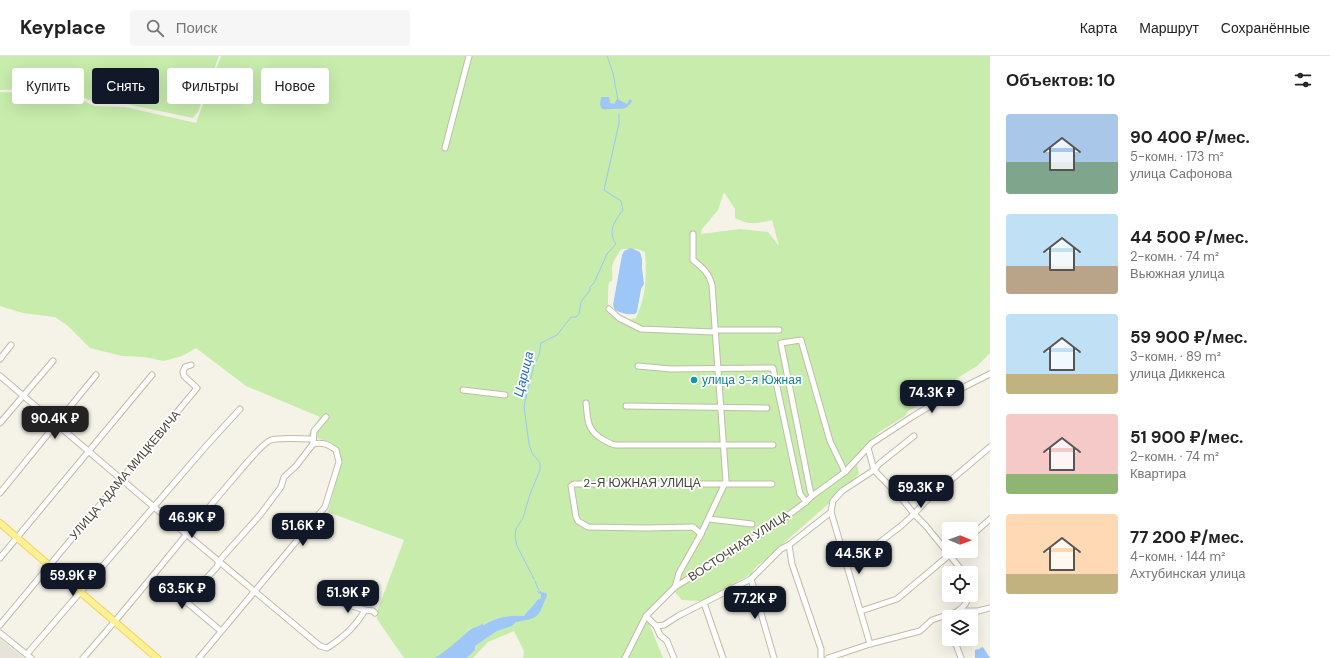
<!DOCTYPE html>
<html lang="ru">
<head>
<meta charset="utf-8">
<style>
  :root { --surface:#fff; --page:#f6f6f6; --text:#222; --muted:#767676; --line:#e0e0e0; --accent:#111827 }
  body { margin:0; font-family:"DM Sans",sans-serif; background:var(--page); color:var(--text); height:100vh; display:flex; flex-direction:column; font-size:15px; white-space:nowrap }
  * { box-sizing:border-box; margin:0 }
  p { font-size:13px; color:var(--muted) }
  .icon { flex:none; width:22px; height:22px; fill:none; stroke:currentColor; stroke-width:2; stroke-linecap:round; stroke-linejoin:round }
  .map { position:relative; flex:1; overflow:hidden }
  .details { display:flex; flex-direction:column; background:var(--surface); width:340px }
  .details>* { flex:none }
  .top-card { position:absolute; left:12px; top:12px; width:380px; height:36px; display:flex; gap:8px }
  .needle { width:26px; rotate:91deg }
  .fabs { position:absolute; left:942px; top:466px; display:grid; gap:8px }
  .fabs a { display:grid; place-items:center; width:36px; height:36px; border-radius:4px; background:var(--surface); box-shadow:0 4px 16px #0002; font-size:20px }
  .price { position:absolute; translate:-50% -34px; padding:0 9px; border-radius:8px; background:var(--accent); color:#fff; font-size:13px; line-height:26px; filter:drop-shadow(0 1px 2px #0008) }
  .price::after { content:''; position:absolute; left:50%; top:24px; width:12px; height:9px; margin-left:-6px; background:inherit; clip-path:polygon(0 0,100% 0,50% 100%) }
  .price.active { background:#222; color:#fff }
  ul { padding:0; list-style:none }
  li { display:flex; align-items:center; gap:12px; height:100px; padding:0 16px }
  li span { display:grid; place-items:center; flex:none; width:112px; height:80px; border-radius:4px; color:#555 }
  li>.icon { margin-inline-start:auto }
  span .icon { width:48px; height:48px; fill:#fffc; stroke-width:1 }
  li b { font-size:17px }
  h2 { display:flex; justify-content:space-between; align-items:center; height:48px; padding:0 16px; font-size:17px }
  .pill { padding:0 14px; border-radius:4px; background:var(--surface); box-shadow:0 4px 16px #0002; font-size:14px; line-height:36px }
  .pill.active { background:var(--accent); color:#fff }
  header { display:flex; align-items:center; gap:24px; box-sizing:border-box; height:56px; padding:0 20px; background:var(--surface); border-bottom:1px solid var(--line) }
  header strong { font-size:19px }
  nav { display:flex; gap:22px; margin-inline-start:auto; font-size:14px }
  .search { width:280px; height:36px; background:var(--page); display:flex; align-items:center; gap:10px; box-sizing:border-box; padding:0 14px; border-radius:4px; color:var(--muted); font-size:15px }
  main { display:flex; flex:1; min-height:0 }
  .map>svg:first-child { display:block }
</style>
</head>
<body>
<header>
<strong>Keyplace</strong>
<div class="search"><svg class="icon" aria-label="search" viewBox="0 0 24 24"><circle cx="10" cy="10" r="6"/><path d="M15 15l6 6"/></svg>Поиск</div>
<nav><a>Карта</a><a>Маршрут</a><a>Сохранённые</a></nav>
</header>
<main>
<div class="map">
<svg width="990" height="602" viewBox="0 0 990 602">
  <rect width="100%" height="100%" fill="#f5f2e7"/>
  <polygon fill="#e7e3db" points="0,582 24,602 0,602"/>
  <g fill="#c7ecac" fill-rule="evenodd">
    <polygon points="0,0 219,0 198,56 193,62 127,48 97,47 56,30 33,34 28,33 0,34"/>
    <path d="M221 0H990V297L977 310 948 328 940 339 908 355 905 360 879 376 862 395 857 407 859 418 834 443 755 512 751 518 702 545 682 544 672 533 649 557 650 570 663 602H523L524 595 514 575 488 586 473 602H467L475 594V590L497 575 512 570 516 566 544 546 546 537 538 535 541 538V542L537 544C534 550 528 554 524 560 509 559 497 561 484 569L482 568 475 572 469 573 454 589 435 602H404L377 563 378 553 404 484 328 456 341 408 338 391 326 385 308 379 320 361 246 330 196 292 182 300 164 305 144 301 122 300 90 292 68 270 55 261 23 257 0 250V36L28 37 58 34 95 50 125 51 196 67ZM724 136 735 153V162C749 169 756 168 772 164L779 190 768 176 740 173 701 178 702 173 718 154ZM622 193H637L645 196C647 220 646 240 636 262L628 264 607 253C609 247 607 235 609 226L612 225C613 220 612 215 612 211 613 205 618 197 622 193Z"/>
  </g>
  <g fill="#9ec6f6">
    <path d="M601 41H609L610 47 614 48 617 43 627 48 630 43 632 45C626 55 622 52 612 53 608 53 606 54 602 53L600 49Z"/>
    <path d="M631 192 640 196 642 203V212L644 228 641 233 637 256 635 258C627 259 621 257 615 254L613 249 622 199 624 195Z"/>
    <path d="M537 535 546 537 547 539C538 561 540 562 516 566L512 570 497 575 475 590V594L467 602H435C447 594 458 585 468 575 471 572 478 571 482 568L484 569C497 561 509 559 524 560 528 554 534 550 537 544L541 542V538L538 537Z"/>
    <polygon points="983,591 990,602 975,602 975,594 978,593 979,594 980,592"/>
  </g>
  <g fill="none" stroke-linecap="round" stroke-linejoin="round">
    <g stroke="#9ec6f6" stroke-width="1">
      <polyline points="607,0 613,17 618,44"/>
      <path d="M534 523 517 490 515 480 516 473 523 462 530 438 540 414V407L532 397 529 388 524 351 525 346 534 309 539 299 541 287 557 279 571 261H576L579 258 581 246 590 234V231L594 227 607 198 616 188C607 175 615 165 623 154L621 145 604 134 619 67V58"/>
      <polyline points="535,525 538,533 542,537"/>
    </g>
    <defs>
      <g id="minor">
        <polyline points="445,92 469,0"/>
        <polyline points="609,253 619,262 641,273 713,276 715,274 779,274"/>
        <polyline points="0,303 11,289"/>
        <polyline points="638,310 671,313 773,312 800,438 806,446"/>
        <path d="M0 320 154 451 320 590 327 592C343 582 356 570 365 554"/>
        <polyline points="463,334 505,339"/>
        <path d="M586 347C588 362 586 371 599 381 605 385 609 388 616 389H773"/>
        <polyline points="626,350 767,352"/>
        <polyline points="0,367 53,305"/>
        <polyline points="868,392 874,414 903,444 914,458 926,470 964,517"/>
        <polyline points="0,437 96,319"/>
        <polyline points="812,440 810,434 781,287 801,284 830,385 845,416"/>
        <polyline points="831,456 870,588"/>
        <polyline points="709,463 752,468"/>
        <polyline points="701,478 693,471 646,472 588,471 578,465 576,461 571,430 574,428 772,428"/>
        <polyline points="971,480 990,463"/>
        <polyline points="789,489 792,508 821,593 821,602"/>
        <polyline points="0,502 152,319"/>
        <polyline points="847,507 863,499 901,470 914,458 926,445 990,391"/>
        <polyline points="153,520 190,549 221,575"/>
        <polyline points="751,523 774,602"/>
        <path d="M675 531 679 517 701 478 726 425 712 229C709 217 703 212 693 204V178"/>
        <polyline points="329,543 365,554 373,555 375,557"/>
        <polyline points="185,545 217,511 219,505 260,459 281,431 284,421 296,410 313,388 314,375 326,361"/>
        <polyline points="704,547 723,602"/>
        <path d="M959 554C965 550 967 546 969 539"/>
        <polyline points="861,555 897,543 954,495"/>
        <polyline points="945,559 949,570"/>
        <polyline points="646,560 656,570 660,579 667,585 674,602"/>
        <polyline points="0,569 197,332 184,320 183,316 185,311 191,309"/>
        <polyline points="656,570 664,569 678,560 751,523 781,493 789,489 831,456 833,445 842,435 874,414 879,408 914,380"/>
        <polyline points="0,577 31,602"/>
        <polyline points="954,583 961,602"/>
        <polyline points="27,598 207,389 240,353"/>
        <path d="M83 602C135 544 182 482 233 423 240 415 262 387 271 384 281 381 302 383 313 383"/>
        <path d="M199 602 325 451 339 406 336 394C328 388 322 386 313 388"/>
        <polyline points="625,602 646,560 675,531 775,469 806,446 812,440 845,416 872,387 912,361 948,339 990,318"/>
        <polyline points="828,602 870,588 920,575 932,564 959,555 978,555 990,552"/>
      </g>
      <polyline id="major" points="0,467 157,602"/>
    </defs>
    <use href="#minor" stroke="#c1bca8" stroke-width="7"/>
    <use href="#major" stroke="#eed55c" stroke-width="8"/>
    <use href="#minor" stroke="#fff" stroke-width="5"/>
    <use href="#major" stroke="#ffef95" stroke-width="6"/>
  </g>
  <circle fill="#0f9aa8" stroke="#fff" stroke-width="1.5" cx="694" cy="324" r="4"/>
  <g text-anchor="middle" stroke-width="3.5" stroke-linejoin="round" paint-order="stroke">
    <g font-size="12" fill="#0d838f" stroke="#fff" text-anchor="start">
      <text x="702" y="328">улица 3-я Южная</text>
    </g>
    <g font-size="12" fill="#484335" stroke="#fff">
      <text transform="translate(125 419) rotate(-50)" y="4">УЛИЦА АДАМА МИЦКЕВИЧА</text>
      <text x="642" y="431">2-Я ЮЖНАЯ УЛИЦА</text>
      <text transform="translate(739 490) rotate(-33)" y="4">ВОСТОЧНАЯ УЛИЦА</text>
    </g>
    <g font-size="13" font-style="italic" fill="#2569be" stroke="#fff">
      <text transform="translate(523 318) rotate(-76)" y="5">Царица</text>
    </g>
  </g>
</svg>
<div class="fabs">
<a><svg class="needle" viewBox="-14 -14 28 28"><path d="M0-13l5 13h-10z" fill="#e53935"/><path d="M0 13l5-13h-10z" fill="#767676"/></svg></a>
<a><svg class="icon" aria-label="locate" viewBox="0 0 24 24"><circle cx="12" cy="12" r="6"/><path d="M12 2v4M12 18v4M2 12h4M18 12h4"/></svg></a>
<a><svg class="icon" aria-label="layers" viewBox="0 0 24 24"><path d="M12 4l9 5-9 5-9-5zM3 14l9 5 9-5"/></svg></a>
</div>
<b class="price" style="left:932px;top:358px">74.3K ₽</b>
<b class="price active" style="left:55px;top:384px">90.4K ₽</b>
<b class="price" style="left:921px;top:453px">59.3K ₽</b>
<b class="price" style="left:192px;top:483px">46.9K ₽</b>
<b class="price" style="left:303px;top:491px">51.6K ₽</b>
<b class="price" style="left:859px;top:519px">44.5K ₽</b>
<b class="price" style="left:73px;top:541px">59.9K ₽</b>
<b class="price" style="left:182px;top:554px">63.5K ₽</b>
<b class="price" style="left:348px;top:558px">51.9K ₽</b>
<b class="price" style="left:755px;top:564px">77.2K ₽</b>
<div class="top-card">
<a class="pill">Купить</a>
<a class="pill active">Снять</a>
<a class="pill">Фильтры</a>
<a class="pill">Новое</a>
</div>
</div>
<section class="details">
<h2>Объектов: 10<svg class="icon" aria-label="filters" viewBox="0 0 24 24"><path d="M4 7h16M4 17h16"/><circle cx="9" cy="7" r="2"/><circle cx="15" cy="17" r="2"/></svg></h2>
<ul>
<li><span style="background:linear-gradient(#a9c7e8 60%,#7fa58c 0)"><svg class="icon" aria-label="home" viewBox="0 0 24 24"><path d="M3 11l9-7 9 7M6 9v11h12V9"/></svg></span><div><b>90 400 ₽/мес.</b><p>5-комн. · 173 m²</p><p>улица Сафонова</p></div></li>
<li><span style="background:linear-gradient(#bfe0f5 65%,#b9a48a 0)"><svg class="icon" aria-label="home" viewBox="0 0 24 24"><path d="M3 11l9-7 9 7M6 9v11h12V9"/></svg></span><div><b>44 500 ₽/мес.</b><p>2-комн. · 74 m²</p><p>Вьюжная улица</p></div></li>
<li><span style="background:linear-gradient(#bfe0f5 75%,#c2b280 0)"><svg class="icon" aria-label="home" viewBox="0 0 24 24"><path d="M3 11l9-7 9 7M6 9v11h12V9"/></svg></span><div><b>59 900 ₽/мес.</b><p>3-комн. · 89 m²</p><p>улица Диккенса</p></div></li>
<li><span style="background:linear-gradient(#f6c9c9 75%,#8fb573 0)"><svg class="icon" aria-label="home" viewBox="0 0 24 24"><path d="M3 11l9-7 9 7M6 9v11h12V9"/></svg></span><div><b>51 900 ₽/мес.</b><p>2-комн. · 74 m²</p><p>Квартира</p></div></li>
<li><span style="background:linear-gradient(#ffd9b3 75%,#c2b280 0)"><svg class="icon" aria-label="home" viewBox="0 0 24 24"><path d="M3 11l9-7 9 7M6 9v11h12V9"/></svg></span><div><b>77 200 ₽/мес.</b><p>4-комн. · 144 m²</p><p>Ахтубинская улица</p></div></li>
</ul>
</section>
</main>
</body>
</html>
